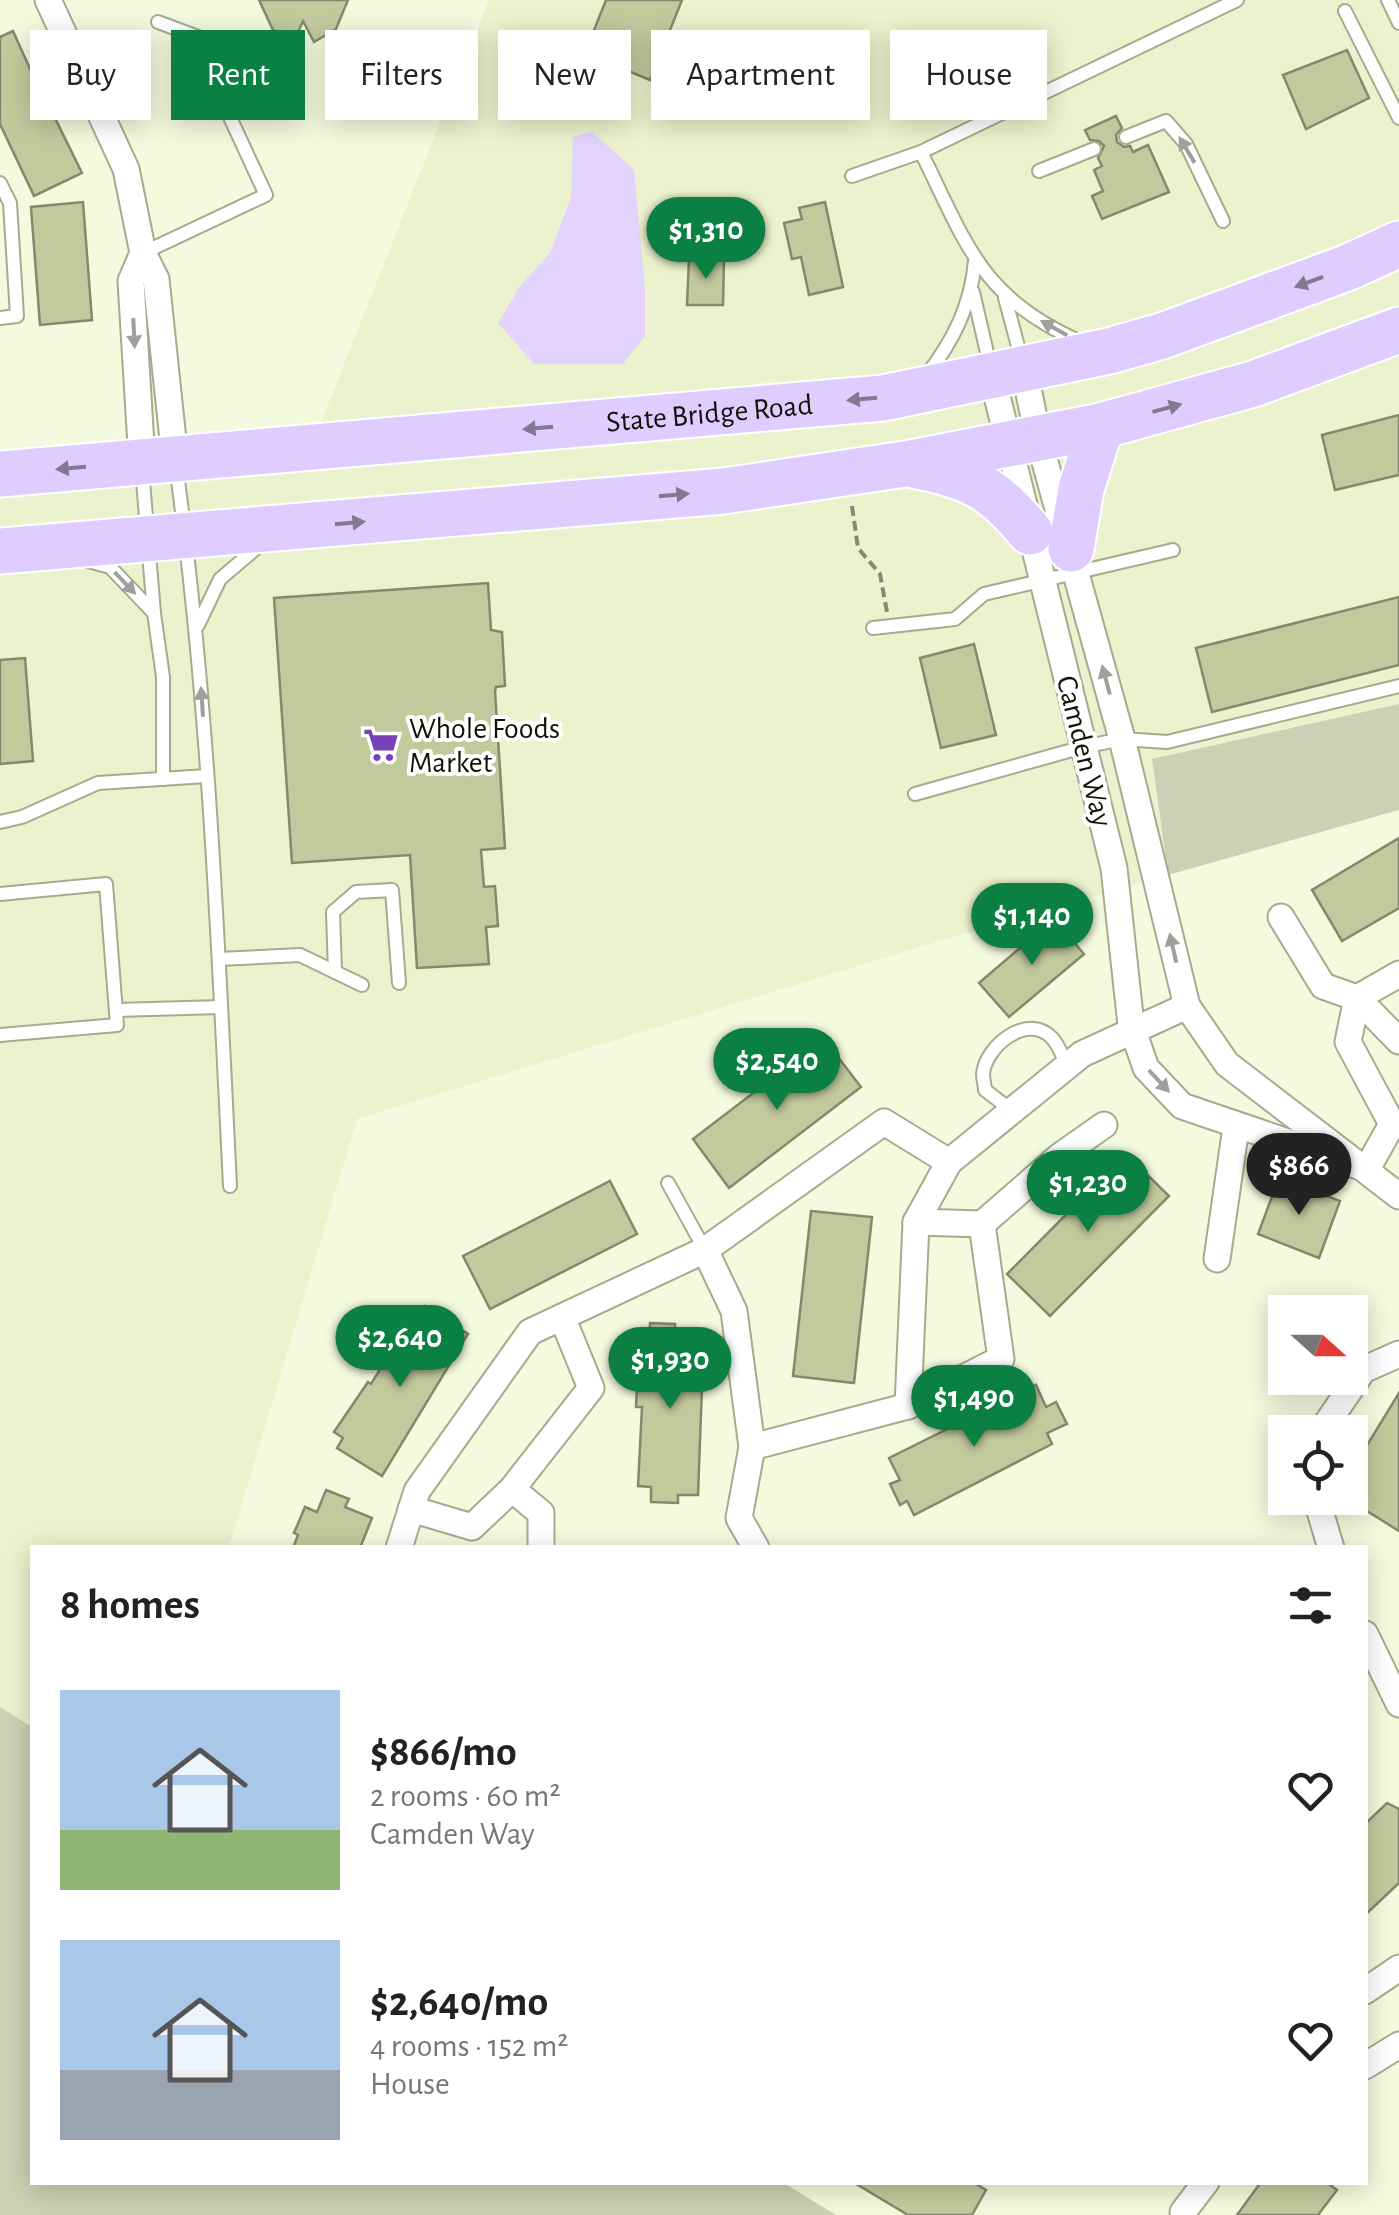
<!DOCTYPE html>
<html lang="en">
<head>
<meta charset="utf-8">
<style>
  :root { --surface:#fff; --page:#f2f2f2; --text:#222; --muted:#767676; --accent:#0b8043 }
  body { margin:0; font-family:"Alegreya Sans",sans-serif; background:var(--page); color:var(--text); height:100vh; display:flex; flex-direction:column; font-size:38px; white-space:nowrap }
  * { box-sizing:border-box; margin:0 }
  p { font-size:32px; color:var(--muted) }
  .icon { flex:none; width:55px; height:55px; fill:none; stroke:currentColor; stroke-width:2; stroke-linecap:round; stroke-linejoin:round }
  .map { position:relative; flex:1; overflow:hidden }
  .drawer { position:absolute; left:30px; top:1545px; width:1338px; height:640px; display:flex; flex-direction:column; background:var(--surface); border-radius:0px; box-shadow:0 5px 25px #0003 }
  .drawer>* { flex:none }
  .banner { position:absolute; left:30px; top:30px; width:1340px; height:90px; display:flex; gap:20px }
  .needle { width:65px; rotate:111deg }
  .fabs { position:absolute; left:1268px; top:1295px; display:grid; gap:20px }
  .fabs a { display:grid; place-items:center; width:100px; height:100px; border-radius:0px; background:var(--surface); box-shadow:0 5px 25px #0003; font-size:50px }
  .price { position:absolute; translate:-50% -85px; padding:0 22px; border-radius:35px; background:var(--accent); color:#fff; font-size:32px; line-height:65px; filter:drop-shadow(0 2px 5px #0008) }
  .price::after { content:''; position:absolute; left:50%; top:60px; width:30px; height:22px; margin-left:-15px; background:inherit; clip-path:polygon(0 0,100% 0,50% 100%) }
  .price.active { background:#222; color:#fff }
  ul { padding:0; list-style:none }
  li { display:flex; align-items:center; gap:30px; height:250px; padding:0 30px }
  li span { display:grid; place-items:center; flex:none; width:280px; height:200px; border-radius:0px; color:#555 }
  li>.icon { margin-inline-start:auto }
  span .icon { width:120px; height:120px; fill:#fffc; stroke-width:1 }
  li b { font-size:42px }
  h2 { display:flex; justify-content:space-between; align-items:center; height:120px; padding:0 30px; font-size:42px }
  .chip { padding:0 35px; border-radius:0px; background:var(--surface); box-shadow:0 5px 25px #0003; font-size:35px; line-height:90px }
  .chip.active { background:var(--accent); color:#fff }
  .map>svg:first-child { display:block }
</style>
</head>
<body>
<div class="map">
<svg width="1399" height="2215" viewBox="0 0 1399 2215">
  <rect width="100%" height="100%" fill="#f4fadd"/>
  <polygon fill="#ebf2cd" points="489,0 1399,0 1399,704 1152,759 1168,875 959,935 357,1119 229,1547 32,1548 32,1727 0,1707 0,481 308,455"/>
  <g fill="#cbd1b4">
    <polygon points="1399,704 1399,810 1168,875 1152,759"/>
    <polygon points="0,1707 32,1727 32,2182 782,2182 836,2215 0,2215"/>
  </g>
  <polygon fill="#e2d3ff" points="592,132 634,170 645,289 645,336 623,364 534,364 498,323 520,286 550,253 571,198 573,137"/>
  <g fill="#c2ca9d" stroke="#84896e" stroke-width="2.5">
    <polygon points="259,0 348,0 336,29 314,42 303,21 295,39 273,30"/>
    <polygon points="606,0 682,0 650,80 585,53"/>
    <polygon points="13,31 48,109 50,108 82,173 34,196 0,124 0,37"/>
    <polygon points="1347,50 1369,98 1306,129 1283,75"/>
    <polygon points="1116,116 1122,128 1116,135 1117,142 1124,147 1130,146 1133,152 1148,145 1169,192 1102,219 1092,196 1103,191 1094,170 1102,166 1098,158 1104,146 1099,141 1090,140 1085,130"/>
    <polygon points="83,202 92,320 40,325 31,207"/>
    <polygon points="825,202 843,287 809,295 801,257 792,259 784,223 802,219 799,208"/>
    <polygon points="689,259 724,260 723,305 687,305"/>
    <polygon points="1399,415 1399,475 1335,490 1322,435"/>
    <polygon points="488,583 491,630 502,632 505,686 496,687 495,691 505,848 481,850 484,887 495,886 498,926 486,927 489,964 417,968 410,855 292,863 274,598"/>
    <polygon points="1399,597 1399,665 1212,712 1196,648"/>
    <polygon points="974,644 996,735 941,748 920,658"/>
    <polygon points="25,658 33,761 0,764 0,660"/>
    <polygon points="1399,838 1399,908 1342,941 1312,890"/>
    <polygon points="1054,919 1084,954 1009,1017 979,983"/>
    <polygon points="824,1039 861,1087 729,1188 693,1139"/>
    <polygon points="1126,1154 1169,1196 1050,1316 1007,1274"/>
    <polygon points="1279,1178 1340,1201 1319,1258 1258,1234"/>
    <polygon points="610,1181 637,1234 490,1309 463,1256"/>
    <polygon points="811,1211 872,1217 854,1383 793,1376"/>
    <polygon points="425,1306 468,1334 382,1476 337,1448 343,1438 334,1432 368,1382 371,1384 399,1339 394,1335 408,1312 418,1317"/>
    <polygon points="650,1323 675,1324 675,1332 704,1333 698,1495 678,1495 678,1503 651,1502 651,1487 638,1486 642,1407 636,1407 639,1346 649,1347"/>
    <polygon points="1036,1385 1046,1407 1056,1402 1067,1424 1047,1433 1052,1444 914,1515 907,1501 900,1505 890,1484 900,1480 889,1458"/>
    <polygon points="1399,1393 1399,1531 1346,1498 1350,1498 1350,1473"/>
    <polygon points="326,1490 349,1499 345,1507 372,1518 360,1548 293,1548 298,1535 294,1533 305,1507 317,1512"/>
    <polygon points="1387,1803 1399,1809 1399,1883 1365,1915 1365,1824"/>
    <polygon points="853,2182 973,2182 986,2190 972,2215 908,2215"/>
    <polygon points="1261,2182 1326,2182 1337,2190 1318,2215 1237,2215"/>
  </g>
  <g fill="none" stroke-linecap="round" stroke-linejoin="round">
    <defs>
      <g id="lane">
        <polyline points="1388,0 1399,23"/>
        <polyline points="1345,11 1399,118"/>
        <polyline points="1126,137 1166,121 1186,144 1223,221"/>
        <path d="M921 152C966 243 981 299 1081 342"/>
        <polyline points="1039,171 1094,149"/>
        <polyline points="852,176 921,152 1237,0"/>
        <polyline points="0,183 10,203 17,316 0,318"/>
        <polyline points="143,253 266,195 203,59 201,38 158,22"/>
        <polyline points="973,292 991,370"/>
        <polyline points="1005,298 1022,361"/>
        <path d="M926 376C953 341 971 306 975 261"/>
        <path d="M176 466C209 704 218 945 230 1186"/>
        <polyline points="142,469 154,613"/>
        <polyline points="88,561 110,567 154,613 163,677 163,779"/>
        <polyline points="198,625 220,579 261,544"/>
        <polyline points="873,628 955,619 984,594 1173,550"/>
        <polyline points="915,794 1083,747 1122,739 1167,742 1399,686"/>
        <polyline points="0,822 22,817 98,783 207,776"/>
        <polyline points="0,894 106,884 117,1025 0,1035"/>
        <polyline points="219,959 300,955 362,985"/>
        <polyline points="335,972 333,912 356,892 392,890 399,983"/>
        <polyline points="116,1010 221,1007"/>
        <path d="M1011 1110 985 1090C985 1085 983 1080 983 1074 985 1047 1027 1012 1052 1038 1058 1044 1063 1057 1067 1065"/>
        <polyline points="668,1183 705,1250"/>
      </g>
      <g id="street">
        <polyline points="48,0 126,169 143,253 156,279 175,459"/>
        <polyline points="1024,369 1038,437 1122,739 1187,1006 1227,1064 1399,1196"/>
        <polyline points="992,376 1114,868 1131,1025 1146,1068 1182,1106 1367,1169"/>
        <polyline points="142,462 131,281 143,253"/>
        <polyline points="1281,917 1323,986 1357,998 1399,1041"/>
        <polyline points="1367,1169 1392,1124 1348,1042 1357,998 1399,974"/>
        <polyline points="982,1224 1060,1156 1104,1125"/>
        <polyline points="705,1250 734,1311 752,1447 908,1406 916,1222 949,1162"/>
        <polyline points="1217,1259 1236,1127"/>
        <polyline points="908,1406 1001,1359 982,1224 916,1222"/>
        <polyline points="1321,1432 1363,1370 1399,1354"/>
        <polyline points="752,1447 739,1518 756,1548"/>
        <polyline points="1316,1498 1331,1548"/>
        <polyline points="411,1509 472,1527 512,1489"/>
        <polyline points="399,1548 417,1491 530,1332 705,1250 884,1122 949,1162 1082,1054 1187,1006"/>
        <polyline points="541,1548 541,1513 512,1489 591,1388 562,1317"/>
        <polyline points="1365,1634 1399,1704"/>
        <polyline points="1365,1991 1399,1968"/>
        <polyline points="1365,2066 1399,2045"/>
        <polyline points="1183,2212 1206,2182"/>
      </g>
      <g id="highway">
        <path d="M917 466C971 476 995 489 1030 532"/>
        <path id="s1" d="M0 474 883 398 1109 351 1162 336 1349 267 1399 244"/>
        <polyline points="1071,549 1081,489 1101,426"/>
        <polyline points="0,551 724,491 905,464 1101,426 1253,384 1399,330"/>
      </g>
    </defs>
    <use href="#lane" stroke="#a6ab90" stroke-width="16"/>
    <use href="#street" stroke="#a6ab90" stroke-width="29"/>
    <use href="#highway" stroke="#fff" stroke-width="49"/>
    <polyline stroke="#858975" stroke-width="4" stroke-dasharray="10 5" stroke-linecap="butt" points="852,506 858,548 880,574 887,612"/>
    <use href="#lane" stroke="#fff" stroke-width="12"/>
    <use href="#street" stroke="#fff" stroke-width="25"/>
    <use href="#highway" stroke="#decdfe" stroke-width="45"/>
  </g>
  <defs><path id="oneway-solid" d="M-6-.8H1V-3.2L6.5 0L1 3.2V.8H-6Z" transform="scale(2.5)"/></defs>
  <g fill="#9fa09c">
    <use href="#oneway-solid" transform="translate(1187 150) rotate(-121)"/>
    <use href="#oneway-solid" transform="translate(1054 328) rotate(-151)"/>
    <use href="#oneway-solid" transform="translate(134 333) rotate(87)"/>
    <use href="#oneway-solid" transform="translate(125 583) rotate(46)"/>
    <use href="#oneway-solid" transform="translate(1106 680) rotate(-105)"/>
    <use href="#oneway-solid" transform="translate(202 702) rotate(-94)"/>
    <use href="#oneway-solid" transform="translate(1173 948) rotate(-103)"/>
    <use href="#oneway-solid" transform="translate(1159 1081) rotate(47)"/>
  </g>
  <g fill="#81798f">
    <use href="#oneway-solid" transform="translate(1309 282) rotate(160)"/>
    <use href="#oneway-solid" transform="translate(862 399) rotate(175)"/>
    <use href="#oneway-solid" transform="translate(1167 408) rotate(-15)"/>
    <use href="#oneway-solid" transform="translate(538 428) rotate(175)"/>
    <use href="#oneway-solid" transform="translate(71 468) rotate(175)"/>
    <use href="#oneway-solid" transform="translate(674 495) rotate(-5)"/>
    <use href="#oneway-solid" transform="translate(350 523) rotate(-5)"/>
  </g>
  <defs>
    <symbol id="supermarket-bare" viewBox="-9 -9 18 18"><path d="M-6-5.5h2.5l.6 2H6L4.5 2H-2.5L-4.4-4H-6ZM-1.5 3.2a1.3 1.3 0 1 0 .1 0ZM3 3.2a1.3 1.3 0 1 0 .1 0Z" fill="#7742b9" stroke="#fff" stroke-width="2.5" paint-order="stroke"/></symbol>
  </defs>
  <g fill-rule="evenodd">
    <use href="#supermarket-bare" x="356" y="720" width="50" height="50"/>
  </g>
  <g text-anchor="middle" stroke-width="8" stroke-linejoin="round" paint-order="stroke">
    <g font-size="30" fill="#101208" stroke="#fff">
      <text dy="10" stroke="none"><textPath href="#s1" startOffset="712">State Bridge Road</textPath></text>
      <text transform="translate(1085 751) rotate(76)" y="10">Camden Way</text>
    </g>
    <g font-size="30" fill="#101208" stroke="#fff" text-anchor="start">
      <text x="409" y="738">Whole Foods<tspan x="409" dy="34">Market</tspan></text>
    </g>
  </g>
</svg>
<div class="fabs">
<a><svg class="needle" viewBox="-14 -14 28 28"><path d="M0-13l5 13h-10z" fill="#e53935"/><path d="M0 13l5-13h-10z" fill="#767676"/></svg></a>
<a><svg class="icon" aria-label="locate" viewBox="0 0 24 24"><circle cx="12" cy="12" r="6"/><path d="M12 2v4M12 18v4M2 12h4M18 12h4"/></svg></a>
</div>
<b class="price" style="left:706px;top:282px">$1,310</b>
<b class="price" style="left:1032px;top:968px">$1,140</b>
<b class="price" style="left:777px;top:1113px">$2,540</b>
<b class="price active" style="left:1299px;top:1218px">$866</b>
<b class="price" style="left:1088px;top:1235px">$1,230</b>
<b class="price" style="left:400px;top:1390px">$2,640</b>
<b class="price" style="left:670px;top:1412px">$1,930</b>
<b class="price" style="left:974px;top:1450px">$1,490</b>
<div class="banner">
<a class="chip">Buy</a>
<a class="chip active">Rent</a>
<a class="chip">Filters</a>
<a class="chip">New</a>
<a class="chip">Apartment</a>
<a class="chip">House</a>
</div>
<section class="drawer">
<h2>8 homes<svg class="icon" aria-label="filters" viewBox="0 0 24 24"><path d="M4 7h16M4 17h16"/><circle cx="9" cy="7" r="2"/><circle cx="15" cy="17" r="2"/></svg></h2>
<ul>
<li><span style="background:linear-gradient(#a9c7e8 70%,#8fb573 0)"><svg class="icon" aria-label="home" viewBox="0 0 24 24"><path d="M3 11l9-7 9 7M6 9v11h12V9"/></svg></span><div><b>$866/mo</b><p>2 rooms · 60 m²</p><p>Camden Way</p></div><svg class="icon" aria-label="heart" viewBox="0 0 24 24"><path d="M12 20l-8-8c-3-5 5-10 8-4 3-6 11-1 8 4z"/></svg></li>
<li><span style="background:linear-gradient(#a9c7e8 65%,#9aa5b1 0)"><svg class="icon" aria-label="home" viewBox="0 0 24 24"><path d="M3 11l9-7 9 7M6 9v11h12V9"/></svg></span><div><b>$2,640/mo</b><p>4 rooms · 152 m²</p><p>House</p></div><svg class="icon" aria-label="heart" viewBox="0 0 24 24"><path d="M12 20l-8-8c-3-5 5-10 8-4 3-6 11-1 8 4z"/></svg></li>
</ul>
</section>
</div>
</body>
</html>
